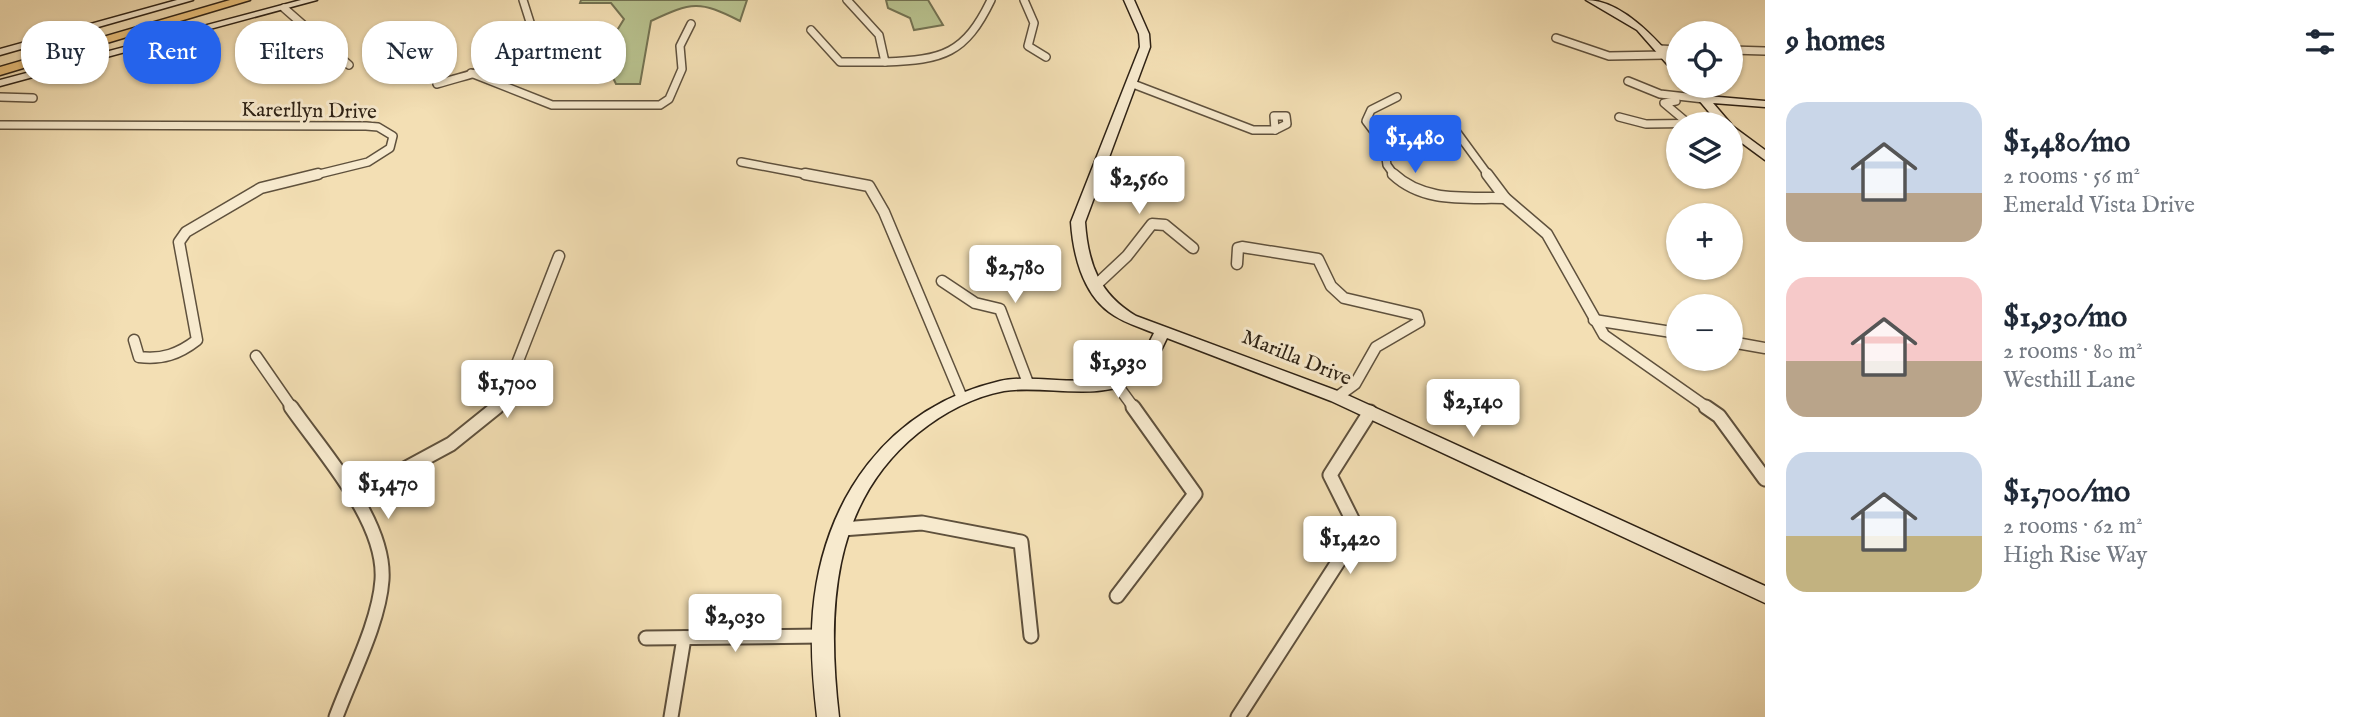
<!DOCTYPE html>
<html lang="en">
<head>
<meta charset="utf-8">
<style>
  :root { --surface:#fff; --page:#f2f2f3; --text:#1f2937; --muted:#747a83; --accent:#2563eb }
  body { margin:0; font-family:"IM FELL English",serif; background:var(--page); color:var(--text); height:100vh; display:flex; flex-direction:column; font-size:26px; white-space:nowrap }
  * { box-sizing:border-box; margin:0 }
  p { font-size:23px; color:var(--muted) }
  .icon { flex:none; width:38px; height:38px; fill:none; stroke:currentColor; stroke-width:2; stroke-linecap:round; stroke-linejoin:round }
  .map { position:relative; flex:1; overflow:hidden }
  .details { display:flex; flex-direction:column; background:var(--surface); width:595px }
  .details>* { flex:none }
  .guide { position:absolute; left:21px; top:21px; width:665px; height:63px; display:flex; gap:14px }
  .fabs { position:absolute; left:1666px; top:21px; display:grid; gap:14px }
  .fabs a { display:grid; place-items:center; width:77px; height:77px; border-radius:50%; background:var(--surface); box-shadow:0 2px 5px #0004; font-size:35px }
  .price { position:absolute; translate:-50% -60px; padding:0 16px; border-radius:7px; background:#fff; color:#222; font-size:23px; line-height:46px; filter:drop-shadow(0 2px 4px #0008) }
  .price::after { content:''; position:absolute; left:50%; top:42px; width:21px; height:16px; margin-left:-10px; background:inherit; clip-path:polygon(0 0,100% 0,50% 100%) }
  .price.current { background:var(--accent); color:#fff }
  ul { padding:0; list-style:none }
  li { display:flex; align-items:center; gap:21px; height:175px; padding:0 21px }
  li span { display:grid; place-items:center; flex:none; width:196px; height:140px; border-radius:21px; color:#555 }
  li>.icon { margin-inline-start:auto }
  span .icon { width:84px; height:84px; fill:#fffc; stroke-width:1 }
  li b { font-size:30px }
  h2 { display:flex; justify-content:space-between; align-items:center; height:84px; padding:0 21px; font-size:30px }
  .tag { padding:0 24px; border-radius:28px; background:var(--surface); box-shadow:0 2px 5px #0004; font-size:24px; line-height:63px }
  .tag.current { background:var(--accent); color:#fff }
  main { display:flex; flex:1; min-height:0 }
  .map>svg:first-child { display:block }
</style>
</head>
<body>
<main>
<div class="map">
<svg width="1765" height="717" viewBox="0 0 1765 717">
  <rect width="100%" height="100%" fill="#f3dfb4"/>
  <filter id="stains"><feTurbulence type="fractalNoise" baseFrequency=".00286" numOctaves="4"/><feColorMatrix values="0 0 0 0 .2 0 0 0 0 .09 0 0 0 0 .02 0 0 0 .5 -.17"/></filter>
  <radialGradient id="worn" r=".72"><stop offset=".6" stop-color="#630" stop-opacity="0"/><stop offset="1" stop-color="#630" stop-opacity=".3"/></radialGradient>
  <g fill="#b8c28f" stroke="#737252" stroke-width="2">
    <path d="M581 0H747L740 21C699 0 692 2 651 21L640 84H616L602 55 624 19 611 3H580Z"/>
    <polygon points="886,0 928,0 943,25 914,30 910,18 888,8"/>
  </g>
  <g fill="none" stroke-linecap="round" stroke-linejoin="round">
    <defs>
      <g id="street-far2">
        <path d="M847 0 879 35 885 62C943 60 965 54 991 0"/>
        <polyline points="1024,0 1034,23 1028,46 1046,57"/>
        <polyline points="284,8 349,65"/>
        <polyline points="811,30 840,62 885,62"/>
        <polyline points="1556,38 1609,56 1665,55"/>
        <polyline points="532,46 592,57"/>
        <polyline points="1660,49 1678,50"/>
        <polyline points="1731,50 1765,51"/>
        <polyline points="471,73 552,105 660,105 669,99 682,69 680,46 691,24"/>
        <polyline points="1628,81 1660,94 1704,99"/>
        <path d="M437 84C472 73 510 68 536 41L523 0"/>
        <polyline points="1133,84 1253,130 1275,130"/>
        <polyline points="0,97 33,98"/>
        <polyline points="1676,101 1664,103 1689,124"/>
        <polygon points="1274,116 1286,116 1287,124 1275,130"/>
        <polyline points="1619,117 1646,124 1724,123"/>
        <polyline points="0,125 366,126 378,127 393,136 390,148 368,162 311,176"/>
        <polyline points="1456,131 1489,176"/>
        <polyline points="741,162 815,176"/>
        <polyline points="1395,176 1387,165 1384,145 1366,121 1371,110 1397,97"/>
      </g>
      <g id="street-far1">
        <polyline points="805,174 869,186 884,212 962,398"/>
        <path d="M1393 174C1424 203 1465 197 1505 198"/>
        <polyline points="1487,174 1505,198 1547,234 1604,335 1708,408"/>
        <polyline points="1237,264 1238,248 1242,247 1318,259 1331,286 1344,298 1417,315 1419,322 1376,347 1355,384 1337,397"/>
        <polyline points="942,281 975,303 1000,309 1028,383"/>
        <polyline points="1095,286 1127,256 1152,224 1165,225 1193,248"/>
        <polyline points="1594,320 1678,333"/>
        <path d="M134 340 139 357C162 360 179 354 197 340L179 242 186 232 261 188 318 174"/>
        <polyline points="1731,342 1765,348"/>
        <polyline points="256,356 292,408"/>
        <polyline points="1115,382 1134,408"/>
        <polyline points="496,408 502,402 559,256"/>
      </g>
      <g id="street">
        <path d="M291 407C323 453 386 521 382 580 379 623 351 676 336 717"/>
        <polyline points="1706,407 1719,416 1765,479"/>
        <polyline points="353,497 451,444 497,407"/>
        <polyline points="842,529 922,523 1021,542 1031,636"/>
        <polyline points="1117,596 1195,494 1133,407"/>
        <polyline points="646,638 823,636"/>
        <polyline points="671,717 684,638"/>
        <polyline points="1238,717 1358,531 1330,475 1370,412"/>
      </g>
      <g id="secondary">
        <polygon points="177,0 193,0 0,55 0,49"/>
        <polygon points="301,0 317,0 0,86 0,80"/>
        <path d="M1124 0H1134L1149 34 1150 47 1085 222C1088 264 1099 294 1136 316L1343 393 1765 586V603L1331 401 1167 338C1161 350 1155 365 1144 374 1106 405 1048 384 1004 391 972 397 943 413 918 433 830 504 827 614 839 717H817C813 682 810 646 813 611 823 499 888 407 1000 381 1039 372 1104 394 1135 365 1144 356 1148 344 1154 333 1139 327 1122 322 1109 312 1082 292 1073 253 1071 222L1140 47 1139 34Z"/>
        <path d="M1586 0C1622 0 1656 39 1678 64V73L1674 72 1637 30Z"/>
        <polygon points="1687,86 1698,86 1707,96 1765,101 1765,107 1713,103 1731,124 1719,124"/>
        <polygon points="1731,125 1765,150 1765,160 1731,135"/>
      </g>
      <polygon id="highway" points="230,0 250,0 0,75 0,67"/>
    </defs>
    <use href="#street-far2" stroke="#5f513d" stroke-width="10"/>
    <use href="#street-far1" stroke="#5f513d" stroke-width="13"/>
    <use href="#street" stroke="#5f513d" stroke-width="17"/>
    <use href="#secondary" stroke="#2e2215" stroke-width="3"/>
    <use href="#highway" stroke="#2e2215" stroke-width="3"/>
    <use href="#street-far2" stroke="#f7eace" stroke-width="7"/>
    <use href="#street-far1" stroke="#f7eace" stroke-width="10"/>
    <use href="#street" stroke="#f7eace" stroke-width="13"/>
    <use href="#secondary" fill="#f7eace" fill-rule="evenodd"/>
    <use href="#highway" fill="#eac07a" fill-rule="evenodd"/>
  </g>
  <g text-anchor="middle" stroke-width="6" stroke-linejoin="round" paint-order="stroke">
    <g font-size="21" fill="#2e2215" stroke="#f7eace">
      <text transform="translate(309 110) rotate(1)" y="7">Karerllyn Drive</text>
      <text transform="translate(1297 357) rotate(22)" y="7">Marilla Drive</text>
    </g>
  </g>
  <rect width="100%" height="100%" filter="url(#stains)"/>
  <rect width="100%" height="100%" fill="url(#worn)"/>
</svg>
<div class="fabs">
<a><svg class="icon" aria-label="locate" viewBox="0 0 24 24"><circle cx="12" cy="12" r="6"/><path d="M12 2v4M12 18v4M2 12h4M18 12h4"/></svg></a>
<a><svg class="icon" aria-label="layers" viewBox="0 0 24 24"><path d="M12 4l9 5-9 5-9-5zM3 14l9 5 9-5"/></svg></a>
<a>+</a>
<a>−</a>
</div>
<b class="price current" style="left:1415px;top:175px">$1,480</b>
<b class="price" style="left:1139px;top:216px">$2,560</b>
<b class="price" style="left:1015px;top:305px">$2,780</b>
<b class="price" style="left:1118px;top:400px">$1,930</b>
<b class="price" style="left:507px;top:420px">$1,700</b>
<b class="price" style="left:1473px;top:439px">$2,140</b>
<b class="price" style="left:388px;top:521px">$1,470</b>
<b class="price" style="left:1350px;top:576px">$1,420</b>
<b class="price" style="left:735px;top:654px">$2,030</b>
<div class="guide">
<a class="tag">Buy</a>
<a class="tag current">Rent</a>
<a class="tag">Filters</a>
<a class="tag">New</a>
<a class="tag">Apartment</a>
</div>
</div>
<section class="details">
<h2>9 homes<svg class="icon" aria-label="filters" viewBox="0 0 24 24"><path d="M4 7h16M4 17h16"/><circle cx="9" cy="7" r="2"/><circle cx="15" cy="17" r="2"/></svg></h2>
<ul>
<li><span style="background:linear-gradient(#c9d6e8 65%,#b9a48a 0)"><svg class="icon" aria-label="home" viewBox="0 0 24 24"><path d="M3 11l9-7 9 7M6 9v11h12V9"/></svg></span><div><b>$1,480/mo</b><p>2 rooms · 56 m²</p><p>Emerald Vista Drive</p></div></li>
<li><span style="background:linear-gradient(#f6c9c9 60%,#b9a48a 0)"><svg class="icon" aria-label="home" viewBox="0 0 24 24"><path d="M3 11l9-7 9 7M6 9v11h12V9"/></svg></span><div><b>$1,930/mo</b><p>2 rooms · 80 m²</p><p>Westhill Lane</p></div></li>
<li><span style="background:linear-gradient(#c9d6e8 60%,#c2b280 0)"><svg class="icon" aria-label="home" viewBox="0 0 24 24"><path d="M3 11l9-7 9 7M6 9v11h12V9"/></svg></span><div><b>$1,700/mo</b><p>2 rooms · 62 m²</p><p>High Rise Way</p></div></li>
</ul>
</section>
</main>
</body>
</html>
